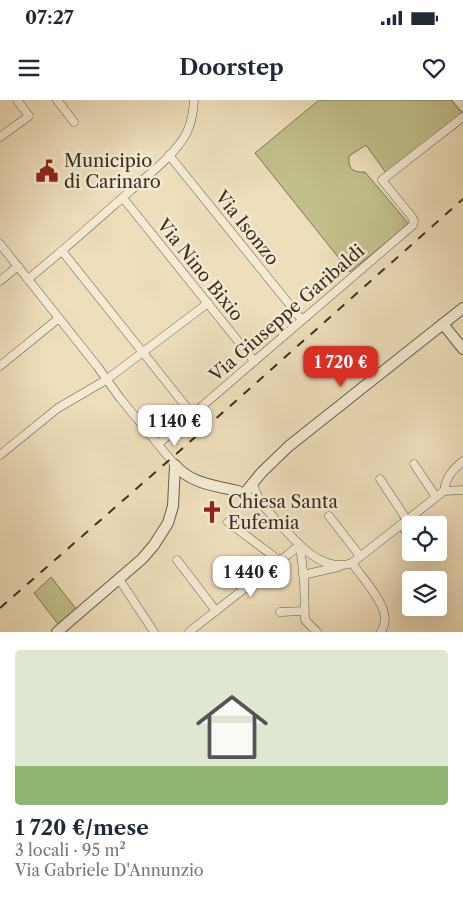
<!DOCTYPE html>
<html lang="it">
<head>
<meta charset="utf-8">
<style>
  :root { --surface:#fff; --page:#f6f6f7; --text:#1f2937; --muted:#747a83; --accent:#d93025 }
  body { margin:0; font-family:"Libre Caslon Text",serif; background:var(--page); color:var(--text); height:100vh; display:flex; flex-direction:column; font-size:19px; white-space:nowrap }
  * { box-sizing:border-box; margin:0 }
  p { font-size:16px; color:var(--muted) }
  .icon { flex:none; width:28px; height:28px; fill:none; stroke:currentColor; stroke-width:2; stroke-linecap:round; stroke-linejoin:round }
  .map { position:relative; height:532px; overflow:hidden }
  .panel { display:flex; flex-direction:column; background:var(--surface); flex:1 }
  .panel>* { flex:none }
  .fabs { position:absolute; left:402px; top:416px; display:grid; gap:10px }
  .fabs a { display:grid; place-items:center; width:45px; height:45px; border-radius:5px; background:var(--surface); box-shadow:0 5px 20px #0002; font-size:25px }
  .price { position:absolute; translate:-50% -42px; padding:0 11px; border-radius:10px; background:#fff; color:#222; font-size:16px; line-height:32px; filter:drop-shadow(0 1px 2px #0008) }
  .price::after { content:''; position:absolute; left:50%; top:30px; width:15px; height:11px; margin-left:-8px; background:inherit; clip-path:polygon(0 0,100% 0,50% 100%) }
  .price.active { background:var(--accent); color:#fff }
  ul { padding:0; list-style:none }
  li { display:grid; align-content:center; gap:10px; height:265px; padding:0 15px }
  li span { display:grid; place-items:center; height:155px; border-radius:5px; color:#555 }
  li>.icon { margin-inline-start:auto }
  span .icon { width:90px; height:90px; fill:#fffc; stroke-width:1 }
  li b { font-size:21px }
  .status { display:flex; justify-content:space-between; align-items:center; height:35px; padding:0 25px; background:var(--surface); direction:ltr }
  .status svg { height:14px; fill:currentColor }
  header { display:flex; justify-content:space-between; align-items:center; height:65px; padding:0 15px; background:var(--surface); font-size:22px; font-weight:800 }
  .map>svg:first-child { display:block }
</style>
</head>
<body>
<div class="status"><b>07:27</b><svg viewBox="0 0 49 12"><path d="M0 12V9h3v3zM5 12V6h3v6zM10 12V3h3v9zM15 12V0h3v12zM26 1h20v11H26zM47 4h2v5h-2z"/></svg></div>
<header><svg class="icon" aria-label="menu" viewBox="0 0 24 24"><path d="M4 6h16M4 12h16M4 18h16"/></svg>Doorstep<svg class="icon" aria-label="heart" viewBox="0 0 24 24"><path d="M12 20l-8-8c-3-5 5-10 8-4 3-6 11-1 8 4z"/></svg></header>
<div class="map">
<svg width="463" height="532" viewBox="0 0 463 532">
  <rect width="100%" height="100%" fill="#eedebb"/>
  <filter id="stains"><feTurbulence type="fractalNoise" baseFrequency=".004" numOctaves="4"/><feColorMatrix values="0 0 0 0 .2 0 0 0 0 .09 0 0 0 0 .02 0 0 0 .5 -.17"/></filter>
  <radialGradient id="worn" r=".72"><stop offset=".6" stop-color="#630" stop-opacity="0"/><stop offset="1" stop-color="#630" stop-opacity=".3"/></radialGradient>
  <g fill="#c1bf8b" stroke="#7e7858">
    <path d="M319 0H452L462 13 386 73 366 45 349 56C348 68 352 73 365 72L409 124 350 172 255 53Z"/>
    <polygon points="51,477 77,510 58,524 34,493"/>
  </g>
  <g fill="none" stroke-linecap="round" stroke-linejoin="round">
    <defs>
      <g id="minor">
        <polyline points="57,0 74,22"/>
        <polyline points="457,0 463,7"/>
        <polyline points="0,37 29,16 17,0"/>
        <polyline points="169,55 302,220"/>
        <polyline points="123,98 254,261"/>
        <polyline points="0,144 97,266 120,298 175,365"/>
        <polyline points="62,151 192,314"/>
        <path d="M28 179C63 151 96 121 130 91 150 73 173 57 186 34 192 23 193 11 194 0"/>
        <polyline points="0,181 18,166"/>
        <polyline points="0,266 59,218"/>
        <polyline points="158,344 413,125 414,121 412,117 382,80 463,17"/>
        <polyline points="0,355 58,308 106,280 208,203"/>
        <polyline points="414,364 436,397"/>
        <polyline points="380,379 407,420"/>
        <polyline points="252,383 261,403"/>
        <path d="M444 391C446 377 453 369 463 361"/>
        <polyline points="444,391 463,390"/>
        <path d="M244 394C250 397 258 401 263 406 285 427 316 476 352 463L444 391"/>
        <polyline points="329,416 360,456"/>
        <polyline points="228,422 280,461"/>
        <polyline points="401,424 411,440"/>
        <polyline points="300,445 304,480 305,520 317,532"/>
        <polyline points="177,460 216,511"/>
        <path d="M352 463C361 476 381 498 384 513 386 519 384 527 381 532"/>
        <polyline points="303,475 338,467"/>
        <polyline points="119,479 154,532"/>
        <polyline points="280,512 304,511"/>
        <polyline points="189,532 300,445"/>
      </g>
      <g id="tertiary">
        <polyline points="443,224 463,249"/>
        <path d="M175 365C190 383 215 386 238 391L244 394 262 372 289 346 463 208"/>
        <polyline points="57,532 142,459 154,445 168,423 173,406 175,365"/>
      </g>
    </defs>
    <use href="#minor" stroke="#685c4a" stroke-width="9"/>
    <use href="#tertiary" stroke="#685c4a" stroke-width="12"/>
    <use href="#minor" stroke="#f4ead3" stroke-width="8"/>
    <use href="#tertiary" stroke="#f4ead3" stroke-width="10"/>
    <polyline stroke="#3b3024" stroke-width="2" stroke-dasharray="9 9" stroke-linecap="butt" points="0,508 175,355 463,99"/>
  </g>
  <defs>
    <symbol id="civic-bare" viewBox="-9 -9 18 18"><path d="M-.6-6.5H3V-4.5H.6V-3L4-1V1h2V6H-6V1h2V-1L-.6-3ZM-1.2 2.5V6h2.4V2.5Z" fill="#8f2418" stroke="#f4ead3" stroke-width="2.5" paint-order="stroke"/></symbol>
    <symbol id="church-bare" viewBox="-9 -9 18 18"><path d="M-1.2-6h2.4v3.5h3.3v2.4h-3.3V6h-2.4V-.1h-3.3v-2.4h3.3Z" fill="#8f2418" stroke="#f4ead3" stroke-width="2.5" paint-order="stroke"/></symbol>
  </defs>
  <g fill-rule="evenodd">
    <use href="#civic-bare" x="31" y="55" width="32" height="32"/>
    <use href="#church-bare" x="196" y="396" width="32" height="32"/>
  </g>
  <g text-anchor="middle" stroke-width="5" stroke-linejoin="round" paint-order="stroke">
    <g font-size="18" fill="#3b3024" stroke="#f4ead3" text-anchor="start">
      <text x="64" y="67">Municipio<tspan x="64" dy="21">di Carinaro</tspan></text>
      <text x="228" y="408">Chiesa Santa<tspan x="228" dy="21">Eufemia</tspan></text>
    </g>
    <g font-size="18" fill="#3b3024" stroke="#f4ead3">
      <text transform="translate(247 128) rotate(51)" y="6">Via Isonzo</text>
      <text transform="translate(200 170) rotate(51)" y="6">Via Nino Bixio</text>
      <text transform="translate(287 213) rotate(-41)" y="6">Via Giuseppe Garibaldi</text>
    </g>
  </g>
  <rect width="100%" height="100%" filter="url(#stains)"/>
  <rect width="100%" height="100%" fill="url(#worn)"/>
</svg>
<div class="fabs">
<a><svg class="icon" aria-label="locate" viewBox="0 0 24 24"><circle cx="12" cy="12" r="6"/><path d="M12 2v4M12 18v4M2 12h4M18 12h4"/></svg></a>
<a><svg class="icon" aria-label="layers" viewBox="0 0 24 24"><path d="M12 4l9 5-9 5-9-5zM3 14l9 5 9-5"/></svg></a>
</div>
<b class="price active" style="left:341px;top:288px">1 720 €</b>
<b class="price" style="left:175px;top:347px">1 140 €</b>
<b class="price" style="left:251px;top:498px">1 440 €</b>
</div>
<section class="panel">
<ul>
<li><span style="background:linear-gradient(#dfe7d0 75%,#8fb573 0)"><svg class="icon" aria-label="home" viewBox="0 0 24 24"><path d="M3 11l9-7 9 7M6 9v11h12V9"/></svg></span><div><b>1 720 €/mese</b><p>3 locali · 95 m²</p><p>Via Gabriele D'Annunzio</p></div></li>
</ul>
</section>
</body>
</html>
